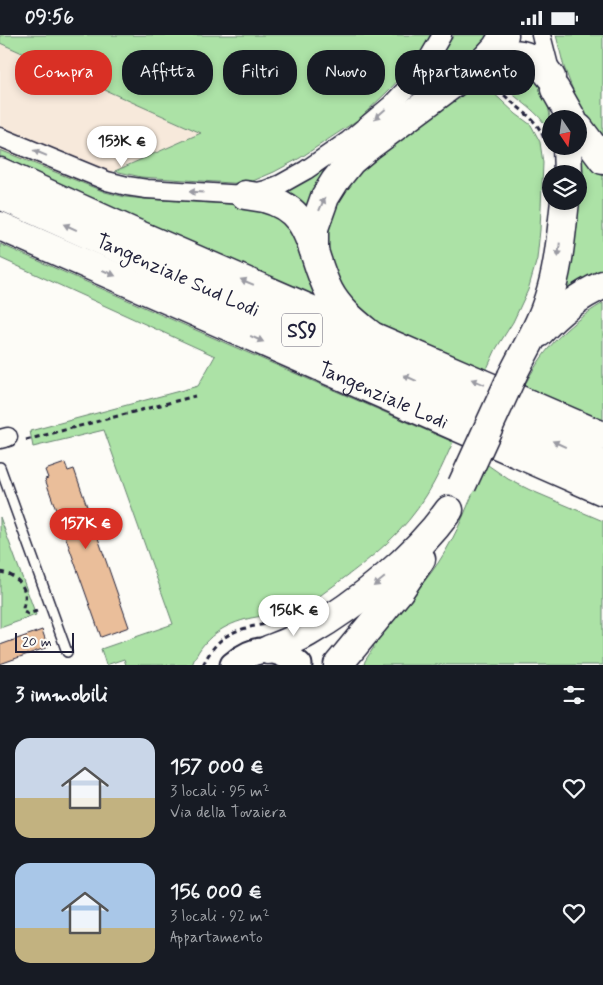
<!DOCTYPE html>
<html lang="it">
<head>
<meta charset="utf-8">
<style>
  :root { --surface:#171b24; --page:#242831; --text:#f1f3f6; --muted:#9ea1a6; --accent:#d93025 }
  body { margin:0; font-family:Mynerve,sans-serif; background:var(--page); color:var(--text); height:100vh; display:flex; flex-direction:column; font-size:19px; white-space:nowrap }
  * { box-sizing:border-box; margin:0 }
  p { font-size:16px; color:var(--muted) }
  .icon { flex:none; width:28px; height:28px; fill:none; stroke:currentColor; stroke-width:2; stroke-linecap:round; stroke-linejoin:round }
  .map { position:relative; height:630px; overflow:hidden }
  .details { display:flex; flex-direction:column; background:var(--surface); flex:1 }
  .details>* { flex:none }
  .hud { position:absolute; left:15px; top:15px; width:574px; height:45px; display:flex; gap:10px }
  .needle { width:32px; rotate:167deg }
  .tools { position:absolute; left:542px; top:75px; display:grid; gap:10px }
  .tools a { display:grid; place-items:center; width:45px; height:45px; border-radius:50%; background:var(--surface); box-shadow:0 2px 8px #0003; font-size:25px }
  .scale { position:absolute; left:15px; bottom:12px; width:59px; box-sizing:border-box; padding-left:5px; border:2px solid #22223b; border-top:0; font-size:14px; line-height:18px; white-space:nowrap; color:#22223b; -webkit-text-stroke:4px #fdfcf7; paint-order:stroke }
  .price { position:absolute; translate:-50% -42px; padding:0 11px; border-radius:18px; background:#fff; color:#222; font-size:16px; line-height:32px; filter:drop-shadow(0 1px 2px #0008) }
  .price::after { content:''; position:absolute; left:50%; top:30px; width:15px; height:11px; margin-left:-8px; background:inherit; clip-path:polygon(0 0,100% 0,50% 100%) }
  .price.on { background:var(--accent); color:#fff }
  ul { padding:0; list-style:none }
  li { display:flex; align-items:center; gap:15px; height:125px; padding:0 15px }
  li span { display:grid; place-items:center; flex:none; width:140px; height:100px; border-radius:15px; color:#555 }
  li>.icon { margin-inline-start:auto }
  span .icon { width:60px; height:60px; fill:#fffc; stroke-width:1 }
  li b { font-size:21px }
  h2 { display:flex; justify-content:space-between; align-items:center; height:60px; padding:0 15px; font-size:21px }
  .pill { padding:0 18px; border-radius:20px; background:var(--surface); box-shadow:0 2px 8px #0003; font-size:18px; line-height:45px }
  .pill.on { background:var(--accent); color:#fff }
  .status { display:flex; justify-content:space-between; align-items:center; height:35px; padding:0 25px; background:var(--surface); direction:ltr }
  .status svg { height:14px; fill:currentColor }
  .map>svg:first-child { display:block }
</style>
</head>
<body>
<div class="status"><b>09:56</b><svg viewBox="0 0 49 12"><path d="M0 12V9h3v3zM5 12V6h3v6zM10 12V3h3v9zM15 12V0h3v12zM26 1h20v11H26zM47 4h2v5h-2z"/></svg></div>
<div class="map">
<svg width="603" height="630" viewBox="0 0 603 630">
  <rect width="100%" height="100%" fill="#fdfcf7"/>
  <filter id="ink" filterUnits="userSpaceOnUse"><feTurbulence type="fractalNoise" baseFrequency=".02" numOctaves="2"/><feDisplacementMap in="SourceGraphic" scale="10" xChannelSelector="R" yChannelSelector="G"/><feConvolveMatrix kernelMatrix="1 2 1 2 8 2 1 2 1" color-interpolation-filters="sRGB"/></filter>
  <g filter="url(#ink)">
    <polygon fill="#f7e9db" points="0,8 202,98 84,149 0,115"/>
    <g fill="#ace2a6" stroke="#678270">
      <polygon points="0,0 432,0 426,10 410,33 387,57 359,84 300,123 274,137 246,149 141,142 115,136 201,98 0,8"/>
      <polygon points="454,0 490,0 480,13 418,60 416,57 416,54 438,25"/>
      <polygon points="556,0 603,0 603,108 578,68 564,32"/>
      <path d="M502 32C507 32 516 30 521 32 526 35 530 39 533 43 549 61 551 80 551 103 545 81 526 71 510 57 503 51 498 43 493 35Z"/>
      <polygon points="481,39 489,54 516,79 531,90 540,107 543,128 540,195 537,224 528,255 513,287 496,314 485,338 374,292 346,268 327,218 328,200 333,178 339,160 349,143"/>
      <polygon points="575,111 590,124 603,141 603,238 556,265 573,166 579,166 579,139"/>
      <polygon points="0,115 105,157 125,162 144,164 247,170 288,187 319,264 0,129"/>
      <polygon points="329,131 331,133 308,174 286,157 286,154"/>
      <path d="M0 209 223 307 453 407C445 425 437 444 426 461 405 496 373 522 340 546 330 553 320 561 310 568 300 573 289 577 278 579 269 581 260 581 251 583 224 589 202 603 192 630H126L124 624 106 630 101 614 173 589 104 395 33 412 30 396 198 351 215 321 0 223Z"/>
      <path d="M603 268V392L521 357C542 316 563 292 603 268Z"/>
      <path d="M485 428 508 444 530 455 603 486V630H364L365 626 374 612 370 606C392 581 420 555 438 528 459 497 471 462 485 428Z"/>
      <polygon points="0,482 36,580 0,593"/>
    </g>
    <g fill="#eabe9a" stroke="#22223b">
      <polygon points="65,428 68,436 74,434 129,592 101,602 45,444 48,443 45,435"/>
      <polygon points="42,595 48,612 0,629 0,610"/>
    </g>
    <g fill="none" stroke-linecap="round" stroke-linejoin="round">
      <defs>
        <polyline id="service" points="0,432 67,617"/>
        <g id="minor">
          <polyline points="541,0 551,39"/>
          <polyline points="0,102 107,146 127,151 147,154 245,160 266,155 281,149 306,135 348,106 391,70 410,50 425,29 442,0"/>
          <polyline points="0,404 8,402"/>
        </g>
        <path id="secondary" d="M233 630C255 611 277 610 299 630"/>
        <g id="primary">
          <path d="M485 25C513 15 532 16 551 42"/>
          <polyline points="555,54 572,84"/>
          <polyline points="579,93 603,125"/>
          <polyline points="567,111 568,139"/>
          <path d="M245 160C251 161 258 162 264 163 315 176 309 218 329 256 339 275 356 288 372 301L603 401"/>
          <polyline points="314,215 314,193 325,162 335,146 351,126 369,111 485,25 496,13 504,0"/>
          <path d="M539 298C557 278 578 261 603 250"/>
          <path d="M512 341C524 316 540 292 548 265 559 233 561 200 565 166"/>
          <path d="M268 615C281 610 295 605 307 598 359 568 414 523 449 475"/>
          <polyline points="338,630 400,555 421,524"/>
        </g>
        <g id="trunk">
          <polyline points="0,137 130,196 372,301"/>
          <path id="s1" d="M0 160 603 430"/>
          <path id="s2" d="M0 191 603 456"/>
        </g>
      </defs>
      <use href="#service" stroke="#22223b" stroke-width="12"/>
      <use href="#minor" stroke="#22223b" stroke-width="21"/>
      <use href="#secondary" stroke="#22223b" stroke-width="29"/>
      <use href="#primary" stroke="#22223b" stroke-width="31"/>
      <use href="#trunk" stroke="#22223b" stroke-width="31"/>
      <g stroke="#22223b" stroke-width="3" stroke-dasharray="5 4" stroke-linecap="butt">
        <path d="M493 46C507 70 536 78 544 104"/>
        <polyline points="26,405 195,361"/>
        <path d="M0 537C14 539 27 550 25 565 24 571 22 572 24 577L28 579 37 576"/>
        <path d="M203 630C218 599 235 594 267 589"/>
      </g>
      <use href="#service" stroke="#fdfcf7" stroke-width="9"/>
      <use href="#minor" stroke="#fdfcf7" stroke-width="18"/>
      <use href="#secondary" stroke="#fdfcf7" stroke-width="25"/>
      <use href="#primary" stroke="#fdfcf7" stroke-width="28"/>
      <use href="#trunk" stroke="#fdfcf7" stroke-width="28"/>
      <defs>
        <polyline id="primary-bridge" points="462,450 512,341"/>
      </defs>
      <use href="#primary-bridge" stroke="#22223b" stroke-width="31" stroke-linecap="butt"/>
      <use href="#primary-bridge" stroke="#fdfcf7" stroke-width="28"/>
    </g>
    <defs><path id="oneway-solid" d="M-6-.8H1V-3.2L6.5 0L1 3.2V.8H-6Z" transform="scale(1.25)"/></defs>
    <g fill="#9a9aa2">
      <use href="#oneway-solid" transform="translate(380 79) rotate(138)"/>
      <use href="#oneway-solid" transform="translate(40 118) rotate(-158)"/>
      <use href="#oneway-solid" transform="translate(196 157) rotate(-176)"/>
      <use href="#oneway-solid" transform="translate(322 169) rotate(-67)"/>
      <use href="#oneway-solid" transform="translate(70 192) rotate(-156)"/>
      <use href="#oneway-solid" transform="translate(559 215) rotate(96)"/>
      <use href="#oneway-solid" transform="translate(109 238) rotate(24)"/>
      <use href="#oneway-solid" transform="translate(247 247) rotate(-157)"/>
      <use href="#oneway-solid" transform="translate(257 304) rotate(24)"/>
      <use href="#oneway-solid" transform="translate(410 343) rotate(-156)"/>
      <use href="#oneway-solid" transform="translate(478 347) rotate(-157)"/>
      <use href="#oneway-solid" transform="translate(559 409) rotate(-155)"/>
      <use href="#oneway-solid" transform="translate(379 547) rotate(141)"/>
    </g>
  </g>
  <g text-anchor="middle" stroke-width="4" stroke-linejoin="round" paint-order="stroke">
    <rect fill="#fdfcf7" stroke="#646373" stroke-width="1" x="282" y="278.5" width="40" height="33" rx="4"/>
    <g font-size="19" font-weight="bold" fill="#22223b">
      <text x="302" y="302">SS9</text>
    </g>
    <g font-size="20" fill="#22223b" stroke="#fdfcf7">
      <text dy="7" stroke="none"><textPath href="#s1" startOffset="195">Tangenziale Sud Lodi</textPath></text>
      <text dy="7" stroke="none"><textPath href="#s2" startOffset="419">Tangenziale Lodi</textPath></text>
    </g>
  </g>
</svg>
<div class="tools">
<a><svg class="needle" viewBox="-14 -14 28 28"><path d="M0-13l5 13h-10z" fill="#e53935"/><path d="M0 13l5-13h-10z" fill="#9ea1a6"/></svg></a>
<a><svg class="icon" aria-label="layers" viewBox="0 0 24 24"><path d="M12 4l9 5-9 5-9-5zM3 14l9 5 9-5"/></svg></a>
</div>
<div class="scale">20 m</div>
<b class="price" style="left:122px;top:133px">153K €</b>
<b class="price on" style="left:86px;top:515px">157K €</b>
<b class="price" style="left:294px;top:602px">156K €</b>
<div class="hud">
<a class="pill on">Compra</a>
<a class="pill">Affitta</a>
<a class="pill">Filtri</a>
<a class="pill">Nuovo</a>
<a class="pill">Appartamento</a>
</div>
</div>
<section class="details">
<h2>3 immobili<svg class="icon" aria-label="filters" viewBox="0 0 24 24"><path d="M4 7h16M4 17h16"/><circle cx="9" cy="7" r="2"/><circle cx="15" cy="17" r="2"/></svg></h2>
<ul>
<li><span style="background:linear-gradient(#c9d6e8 60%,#c2b280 0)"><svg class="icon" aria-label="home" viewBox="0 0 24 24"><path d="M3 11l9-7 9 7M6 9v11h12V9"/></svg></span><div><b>157 000 €</b><p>3 locali · 95 m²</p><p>Via della Tovaiera</p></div><svg class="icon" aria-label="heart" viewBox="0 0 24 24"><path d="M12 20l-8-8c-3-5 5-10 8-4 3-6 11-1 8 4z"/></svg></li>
<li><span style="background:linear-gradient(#a9c7e8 65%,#c2b280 0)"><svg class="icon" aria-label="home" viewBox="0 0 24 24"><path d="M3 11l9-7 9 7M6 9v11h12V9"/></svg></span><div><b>156 000 €</b><p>3 locali · 92 m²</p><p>Appartamento</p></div><svg class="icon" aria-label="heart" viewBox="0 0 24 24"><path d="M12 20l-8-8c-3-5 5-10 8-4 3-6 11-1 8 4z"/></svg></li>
</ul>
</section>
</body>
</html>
